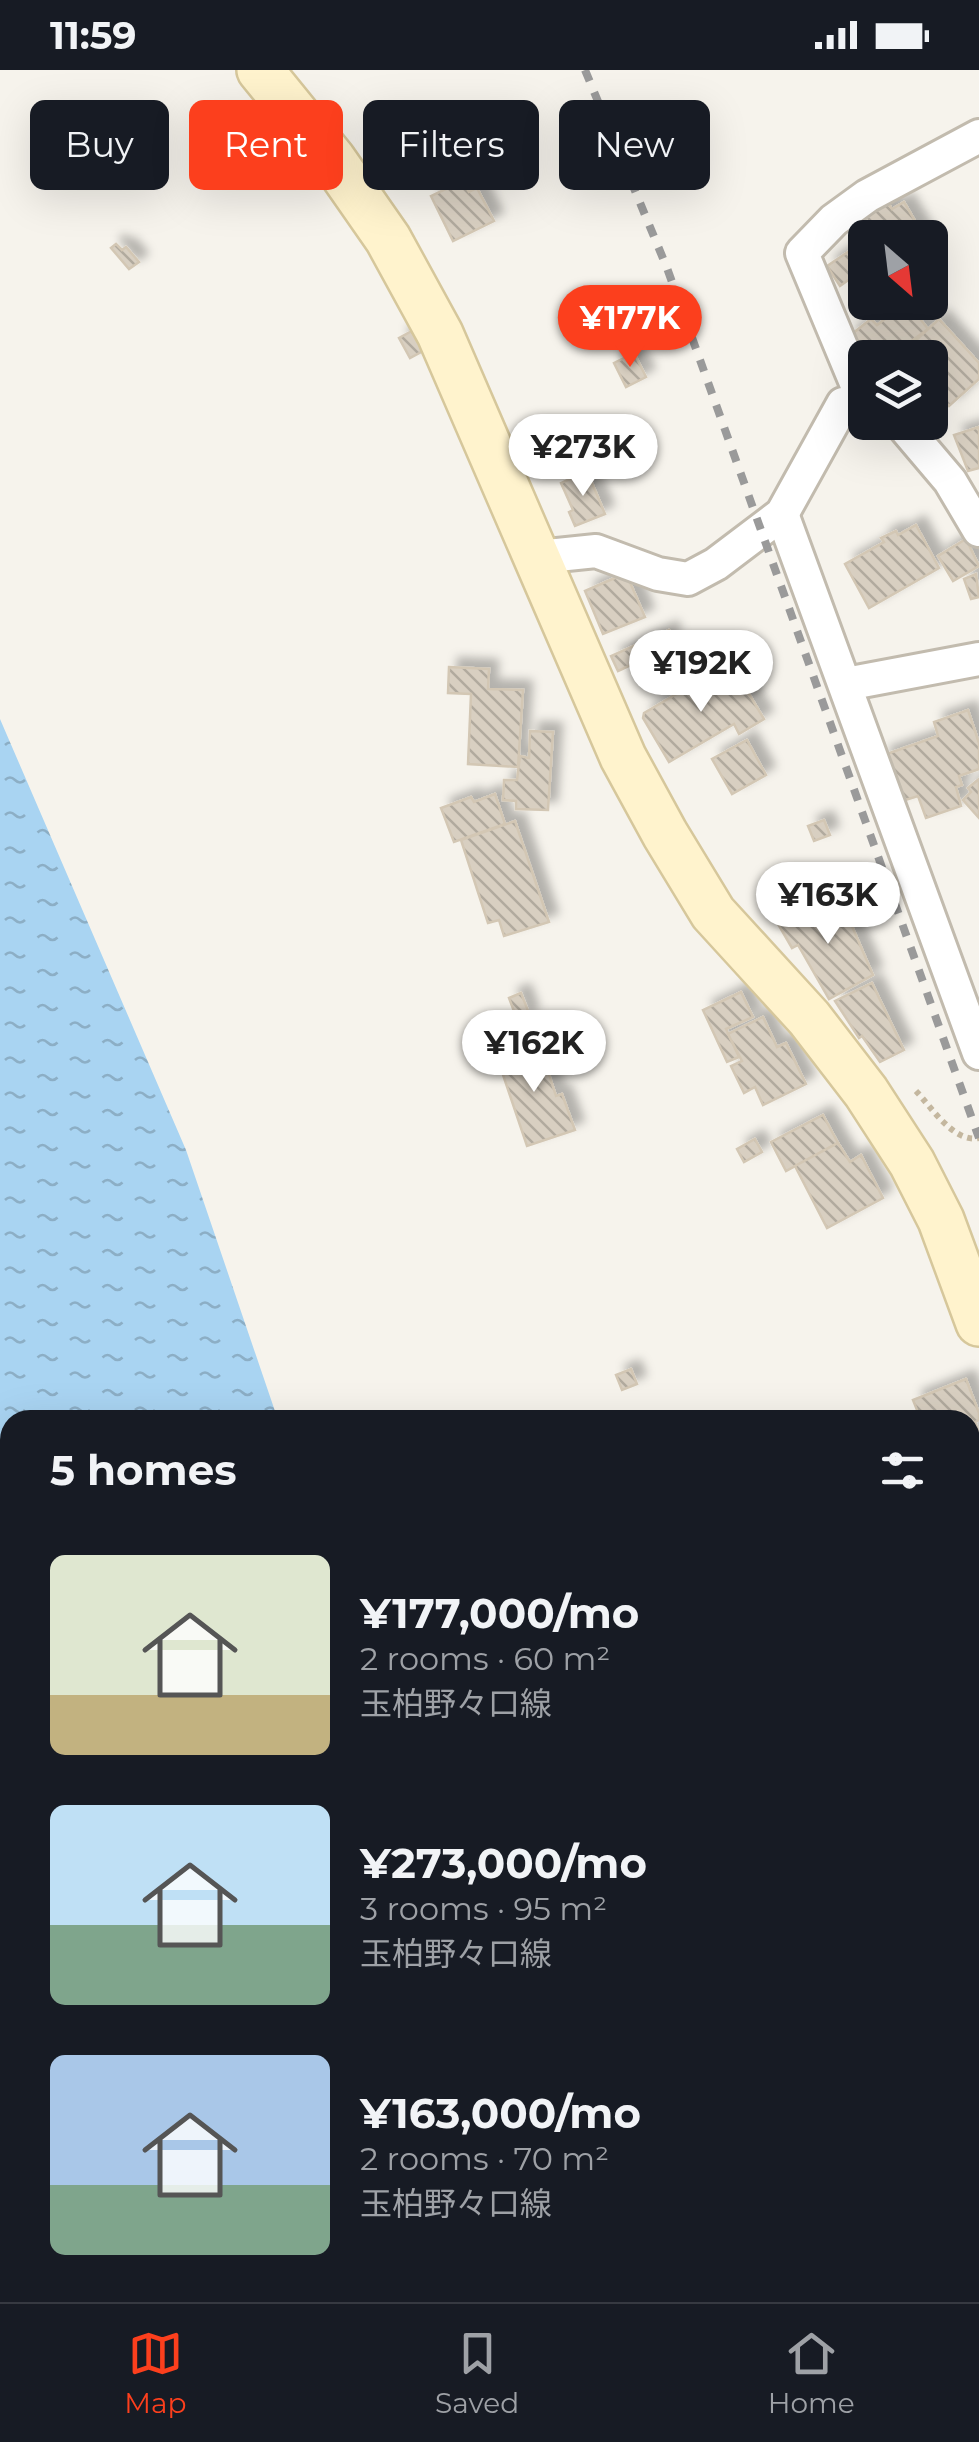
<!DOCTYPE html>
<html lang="en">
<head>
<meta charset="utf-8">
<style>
  :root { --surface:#171b24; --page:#20242c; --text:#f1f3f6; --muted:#9ea1a6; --line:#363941; --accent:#fc3f1d }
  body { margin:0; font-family:Montserrat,"Noto Sans JP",sans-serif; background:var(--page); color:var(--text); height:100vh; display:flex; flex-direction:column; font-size:38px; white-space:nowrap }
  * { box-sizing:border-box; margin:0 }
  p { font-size:32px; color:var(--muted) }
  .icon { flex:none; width:55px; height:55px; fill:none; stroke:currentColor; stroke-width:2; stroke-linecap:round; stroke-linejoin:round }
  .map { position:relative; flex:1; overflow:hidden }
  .sheet { position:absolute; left:0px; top:1340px; width:980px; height:892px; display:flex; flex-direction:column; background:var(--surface); border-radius:30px 30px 0 0; box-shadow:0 10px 40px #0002 }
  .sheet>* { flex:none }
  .top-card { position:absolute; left:30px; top:30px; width:920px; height:90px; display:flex; gap:20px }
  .needle { width:65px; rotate:152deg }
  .tools { position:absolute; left:848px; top:150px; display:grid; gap:20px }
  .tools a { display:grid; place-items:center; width:100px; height:100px; border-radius:15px; background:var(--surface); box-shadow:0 10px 40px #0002; font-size:50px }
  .price { position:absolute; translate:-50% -85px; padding:0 22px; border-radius:35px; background:#fff; color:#222; font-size:32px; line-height:65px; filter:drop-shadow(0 2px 5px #0008) }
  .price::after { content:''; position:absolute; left:50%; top:60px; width:30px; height:22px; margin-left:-15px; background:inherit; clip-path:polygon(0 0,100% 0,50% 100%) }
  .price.on { background:var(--accent); color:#fff }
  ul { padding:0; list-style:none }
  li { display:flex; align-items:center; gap:30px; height:250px; padding:0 50px }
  li span { display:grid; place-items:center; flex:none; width:280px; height:200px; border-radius:15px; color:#555 }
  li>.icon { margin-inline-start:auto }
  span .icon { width:120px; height:120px; fill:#fffc; stroke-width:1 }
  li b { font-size:42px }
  h2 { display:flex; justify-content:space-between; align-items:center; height:120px; padding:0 50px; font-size:42px }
  .chip { padding:0 35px; border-radius:15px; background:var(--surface); box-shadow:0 10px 40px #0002; font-size:35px; line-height:90px }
  .chip.on { background:var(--accent); color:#fff }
  .status { display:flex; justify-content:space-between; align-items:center; height:70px; padding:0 50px; background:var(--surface); direction:ltr }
  .status svg { height:28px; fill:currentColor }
  .tab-bar { display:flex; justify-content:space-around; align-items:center; height:140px; border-top:2px solid var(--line); background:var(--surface); font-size:28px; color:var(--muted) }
  .tab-bar a { display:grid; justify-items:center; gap:5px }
  .tab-bar .on { color:var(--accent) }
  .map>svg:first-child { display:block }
</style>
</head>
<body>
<div class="status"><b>11:59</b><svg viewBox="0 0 49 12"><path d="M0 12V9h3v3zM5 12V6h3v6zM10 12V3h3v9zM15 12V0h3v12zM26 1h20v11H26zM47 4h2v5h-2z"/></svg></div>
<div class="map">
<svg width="979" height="2232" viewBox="0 0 979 2232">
  <defs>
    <pattern id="water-ripples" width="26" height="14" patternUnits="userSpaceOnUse" patternTransform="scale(2.5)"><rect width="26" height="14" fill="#a9d4f2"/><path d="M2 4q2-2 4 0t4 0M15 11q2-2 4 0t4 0" fill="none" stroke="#8caec5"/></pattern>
    <pattern id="building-back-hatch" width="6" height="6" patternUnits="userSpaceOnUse" patternTransform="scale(2.5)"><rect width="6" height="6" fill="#d8cfc1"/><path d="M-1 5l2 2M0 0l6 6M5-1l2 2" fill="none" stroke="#b1aa9e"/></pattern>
    <filter id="shadow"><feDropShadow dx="9" dy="-9" stdDeviation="5" flood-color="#0004"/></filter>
  </defs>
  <rect width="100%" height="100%" fill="#f6f3ec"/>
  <g fill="url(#water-ripples)">
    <polygon points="0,649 186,1080 278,1350 10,1350 10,1933 0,1912"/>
    <polygon points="575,2222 579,2232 151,2232 146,2223"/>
  </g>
  <g fill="url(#building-back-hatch)" stroke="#d3c7b4" stroke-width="2.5" filter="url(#shadow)">
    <polygon points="462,111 469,122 477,118 494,151 453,171 431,126"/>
    <polygon points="886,130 892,139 904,132 925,168 865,168 865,174 851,151"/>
    <polygon points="116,174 122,180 126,177 139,192 129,199 111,178"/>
    <polygon points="851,180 864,199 840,216 827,196"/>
    <polygon points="907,232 928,259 899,280 904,285 901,288 865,289 848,267 871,249 877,255"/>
    <polygon points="939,249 979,293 979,309 949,336 930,315 930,288 906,288 902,283"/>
    <polygon points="412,261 423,281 410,288 399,268"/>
    <polygon points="634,283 646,307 626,317 614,293"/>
    <polygon points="979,357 979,398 968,401 954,365"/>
    <polygon points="587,401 605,444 575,456 569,442 573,440 561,413"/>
    <polygon points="916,455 939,498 869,538 845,494 884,472 881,468 896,461 898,465"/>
    <polygon points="966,469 979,496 953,511 938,486"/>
    <polygon points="626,503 645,547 603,564 585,521"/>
    <polygon points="976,504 979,527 971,529 964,509"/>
    <polygon points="669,560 672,569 663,573 668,583 637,598 635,593 618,601 611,586"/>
    <polygon points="449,597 489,599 488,619 523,620 518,697 468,694 471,624 448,623"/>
    <polygon points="720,604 726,615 739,607 764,649 739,664 734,654 669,692 643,648 644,643 709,605 711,609"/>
    <polygon points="968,640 979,673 979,699 959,706 962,715 956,717 961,736 926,748 918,726 896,733 881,686 938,666 934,652"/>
    <polygon points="530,661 553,662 548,740 516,739 516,731 503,730 504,710 517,710 520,686 529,688"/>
    <polygon points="747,670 766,705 732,724 712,689"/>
    <polygon points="979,709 979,748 963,730 971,722 968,718"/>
    <polygon points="495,724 505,754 454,772 441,738 471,727 474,732"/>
    <polygon points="824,750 830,765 814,771 808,756"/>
    <polygon points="515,751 549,852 504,866 499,850 488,853 461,770"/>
    <polygon points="826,827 837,844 845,840 873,905 829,929 798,875 792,878 778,854"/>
    <polygon points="872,913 904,980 880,992 862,966 859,968 835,931"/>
    <polygon points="741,922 753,947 726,959 739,987 727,992 703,940"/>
    <polygon points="521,923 530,946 518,952 509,928"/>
    <polygon points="763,947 777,977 786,973 806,1014 763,1035 755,1017 744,1023 731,996 742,991 728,964"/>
    <polygon points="526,972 528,977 539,974 556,1026 562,1024 575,1060 527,1076 497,987 513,982 512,976"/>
    <polygon points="823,1045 838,1073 786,1101 771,1072"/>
    <polygon points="755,1069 762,1082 744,1092 737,1079"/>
    <polygon points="838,1073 850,1092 861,1085 883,1128 827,1158 795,1096"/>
    <polygon points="631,1299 637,1314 622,1320 616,1305"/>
    <polygon points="966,1309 979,1343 979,1350 975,1352 979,1363 979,1384 970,1387 970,1350 921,1350 913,1330"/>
  </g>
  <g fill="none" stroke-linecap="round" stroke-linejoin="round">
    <defs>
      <g id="minor">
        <polyline points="862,339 857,315 802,183 834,150 867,126 979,66"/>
        <polyline points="900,352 950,411 979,460"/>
        <polyline points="782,444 979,983"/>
        <polyline points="538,487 596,481 658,504 688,509 716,494 782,444 843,334 865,340"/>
        <polyline points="846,614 979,589"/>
      </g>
      <polyline id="secondary" points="260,0 333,90 388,169 440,264 623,687 665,764 713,843 809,948 866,1022 912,1093 941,1150 979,1253"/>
      <g id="primary">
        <polyline points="0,1998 10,2018"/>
        <polyline points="99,2222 103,2232"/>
      </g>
    </defs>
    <use href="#minor" stroke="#c2bbae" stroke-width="38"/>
    <use href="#secondary" stroke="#d6c79b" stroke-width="50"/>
    <use href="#primary" stroke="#e6c16a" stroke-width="55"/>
    <path stroke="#c4b79f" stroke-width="6" stroke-dasharray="5 5" stroke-linecap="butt" d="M916 1021C932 1038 954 1073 979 1068"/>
    <use href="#minor" stroke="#fff" stroke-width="32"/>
    <use href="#secondary" stroke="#fff3cd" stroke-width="45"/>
    <use href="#primary" stroke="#ffe39c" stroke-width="50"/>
    <polyline stroke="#9a9a9a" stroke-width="8" stroke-dasharray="12 12" stroke-linecap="butt" points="585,0 667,198 979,1068"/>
  </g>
</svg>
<div class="tools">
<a><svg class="needle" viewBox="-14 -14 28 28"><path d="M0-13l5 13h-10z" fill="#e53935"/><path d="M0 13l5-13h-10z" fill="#9ea1a6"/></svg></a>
<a><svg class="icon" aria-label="layers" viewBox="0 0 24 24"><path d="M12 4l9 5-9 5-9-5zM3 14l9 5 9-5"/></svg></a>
</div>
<b class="price on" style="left:630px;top:300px">¥177K</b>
<b class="price" style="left:583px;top:429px">¥273K</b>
<b class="price" style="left:701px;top:645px">¥192K</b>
<b class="price" style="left:828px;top:877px">¥163K</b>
<b class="price" style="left:534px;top:1025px">¥162K</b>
<div class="top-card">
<a class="chip">Buy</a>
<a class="chip on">Rent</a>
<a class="chip">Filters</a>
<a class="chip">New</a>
</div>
<section class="sheet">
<h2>5 homes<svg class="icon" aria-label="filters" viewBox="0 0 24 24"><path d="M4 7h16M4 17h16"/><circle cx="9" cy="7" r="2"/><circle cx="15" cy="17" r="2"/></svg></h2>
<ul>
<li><span style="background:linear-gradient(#dfe7d0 70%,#c2b280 0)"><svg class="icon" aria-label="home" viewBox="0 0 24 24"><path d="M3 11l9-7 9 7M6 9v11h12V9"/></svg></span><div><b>¥177,000/mo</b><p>2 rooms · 60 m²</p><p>玉柏野々口線</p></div></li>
<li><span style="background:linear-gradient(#bfe0f5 60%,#7fa58c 0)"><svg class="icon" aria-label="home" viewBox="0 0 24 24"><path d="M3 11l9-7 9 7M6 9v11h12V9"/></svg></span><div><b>¥273,000/mo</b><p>3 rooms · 95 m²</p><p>玉柏野々口線</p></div></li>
<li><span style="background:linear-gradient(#a9c7e8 65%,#7fa58c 0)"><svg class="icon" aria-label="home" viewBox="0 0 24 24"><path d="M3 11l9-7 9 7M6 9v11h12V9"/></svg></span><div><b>¥163,000/mo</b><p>2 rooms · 70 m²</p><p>玉柏野々口線</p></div></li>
</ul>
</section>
</div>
<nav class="tab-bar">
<a class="on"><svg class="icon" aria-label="map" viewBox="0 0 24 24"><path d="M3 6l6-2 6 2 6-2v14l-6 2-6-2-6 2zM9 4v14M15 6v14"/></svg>Map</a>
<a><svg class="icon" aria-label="saved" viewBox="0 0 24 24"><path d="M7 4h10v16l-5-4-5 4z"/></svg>Saved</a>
<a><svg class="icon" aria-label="home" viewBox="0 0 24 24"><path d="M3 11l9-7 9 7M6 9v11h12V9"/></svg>Home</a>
</nav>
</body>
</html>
